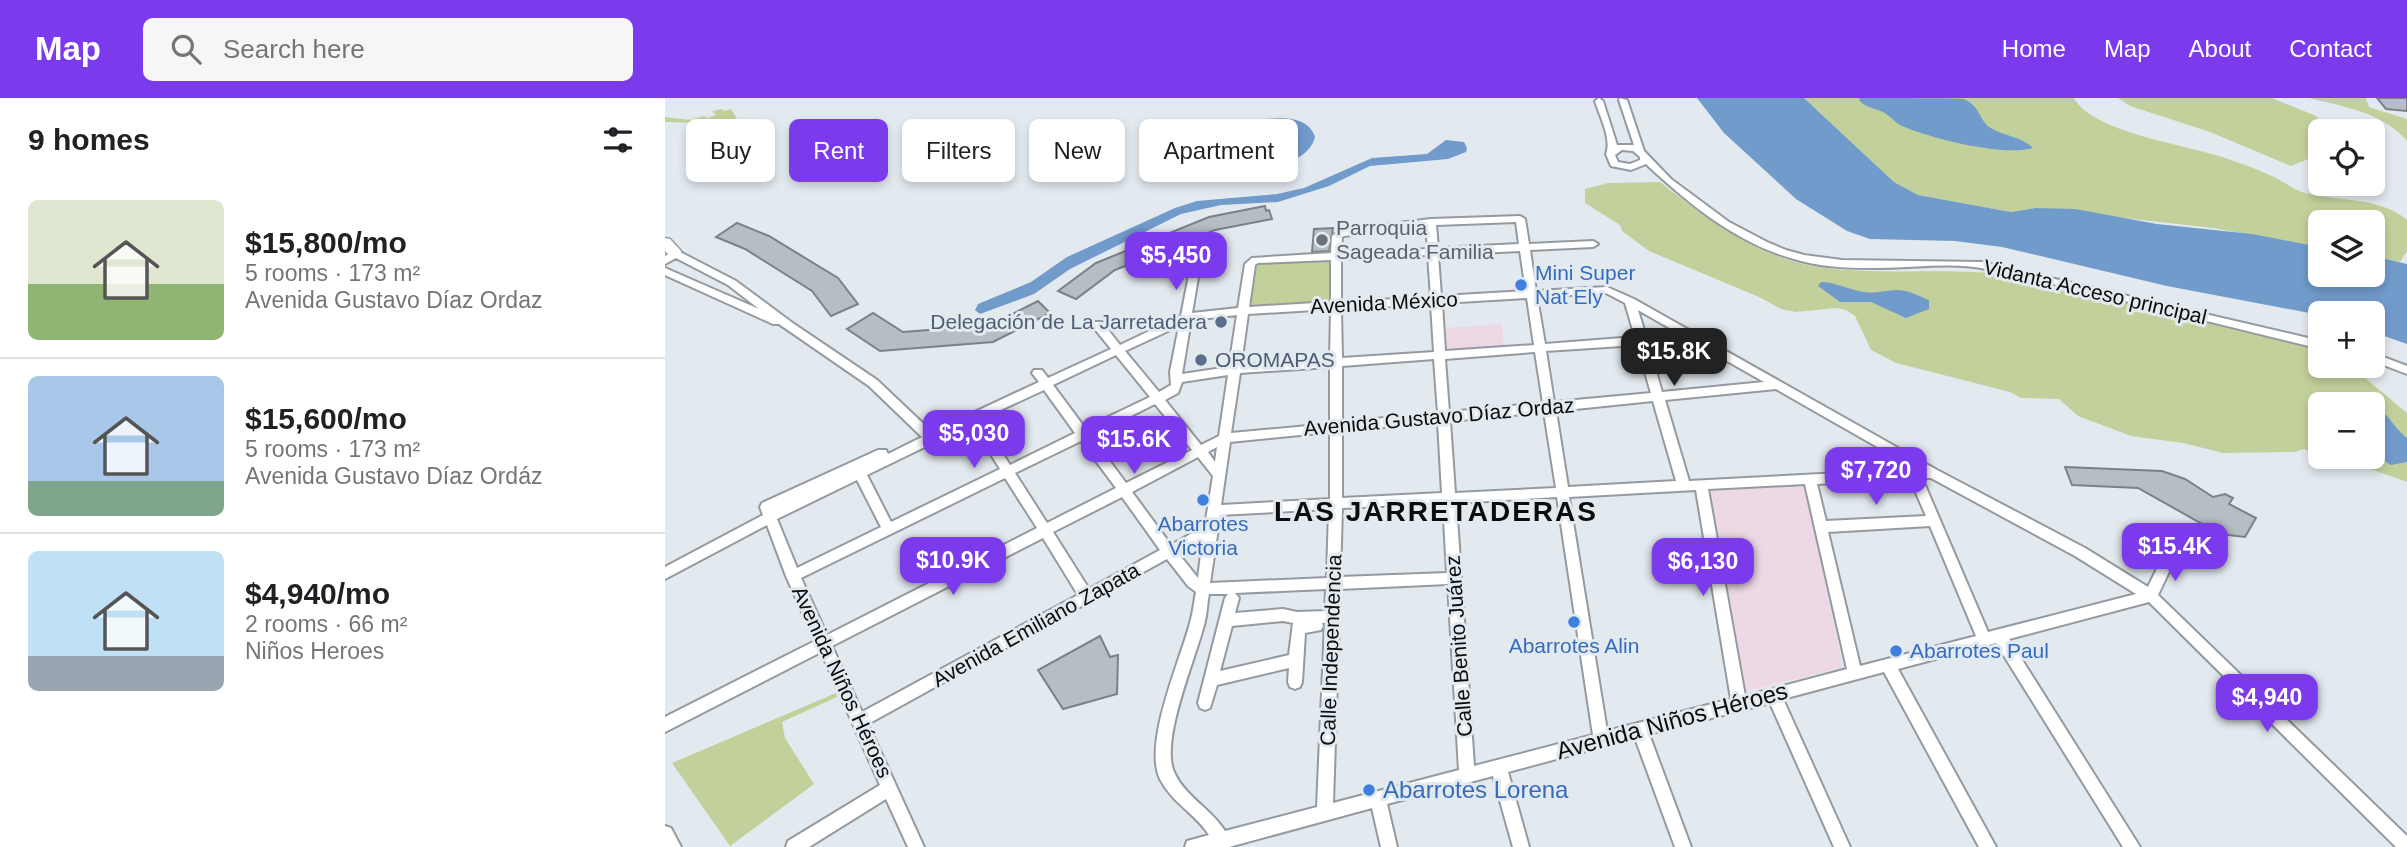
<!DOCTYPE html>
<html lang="en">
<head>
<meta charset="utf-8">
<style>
  :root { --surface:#fff; --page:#f6f6f6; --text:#202124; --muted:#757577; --line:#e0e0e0; --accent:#7c3aed }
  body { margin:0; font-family:Arial,sans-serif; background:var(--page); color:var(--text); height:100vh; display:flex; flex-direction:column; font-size:26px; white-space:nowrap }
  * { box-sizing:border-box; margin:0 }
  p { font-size:23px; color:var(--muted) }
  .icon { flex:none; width:38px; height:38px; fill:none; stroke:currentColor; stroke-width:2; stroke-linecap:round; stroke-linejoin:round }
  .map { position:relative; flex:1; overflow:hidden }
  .sheet { display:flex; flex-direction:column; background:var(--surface); width:665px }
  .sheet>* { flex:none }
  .hud { position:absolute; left:21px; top:21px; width:665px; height:63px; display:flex; gap:14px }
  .fabs { position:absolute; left:1643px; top:21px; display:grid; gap:14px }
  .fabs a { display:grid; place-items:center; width:77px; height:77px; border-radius:10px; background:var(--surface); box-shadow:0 4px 10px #0003; font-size:35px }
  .price { position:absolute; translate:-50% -60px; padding:0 16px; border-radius:14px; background:var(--accent); color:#fff; font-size:23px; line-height:46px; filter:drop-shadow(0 2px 4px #0008) }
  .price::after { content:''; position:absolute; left:50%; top:42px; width:21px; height:16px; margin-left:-10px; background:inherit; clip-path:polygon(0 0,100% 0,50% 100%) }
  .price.selected { background:#222; color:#fff }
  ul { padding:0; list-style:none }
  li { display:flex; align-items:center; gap:21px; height:175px; padding:0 28px }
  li+li { border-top:2px solid var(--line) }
  li span { display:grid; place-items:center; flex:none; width:196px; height:140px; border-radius:10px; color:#555 }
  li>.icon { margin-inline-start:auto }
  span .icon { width:84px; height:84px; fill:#fffc; stroke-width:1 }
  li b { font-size:30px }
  h2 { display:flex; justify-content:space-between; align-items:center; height:84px; padding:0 28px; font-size:30px }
  .pill { padding:0 24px; border-radius:10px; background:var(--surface); box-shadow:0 4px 10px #0003; font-size:24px; line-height:63px }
  .pill.selected { background:var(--accent); color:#fff }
  header { display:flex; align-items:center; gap:42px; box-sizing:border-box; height:98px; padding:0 35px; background:var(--accent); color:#fff }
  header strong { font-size:33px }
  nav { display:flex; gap:38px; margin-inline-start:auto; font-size:24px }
  .search { width:490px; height:63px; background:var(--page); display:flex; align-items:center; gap:18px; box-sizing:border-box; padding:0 24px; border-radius:10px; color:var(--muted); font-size:26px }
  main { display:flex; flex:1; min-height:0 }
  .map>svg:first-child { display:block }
</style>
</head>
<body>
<header>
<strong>Map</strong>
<div class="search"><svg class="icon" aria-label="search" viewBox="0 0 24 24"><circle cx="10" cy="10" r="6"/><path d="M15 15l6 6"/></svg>Search here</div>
<nav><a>Home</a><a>Map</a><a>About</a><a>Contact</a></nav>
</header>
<main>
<section class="sheet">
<h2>9 homes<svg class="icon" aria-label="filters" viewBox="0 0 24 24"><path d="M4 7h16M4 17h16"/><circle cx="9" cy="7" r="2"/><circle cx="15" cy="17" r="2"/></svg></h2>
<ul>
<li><span style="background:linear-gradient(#dfe7d0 60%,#8fb573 0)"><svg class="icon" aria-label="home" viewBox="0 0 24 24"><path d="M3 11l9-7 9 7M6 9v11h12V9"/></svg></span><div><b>$15,800/mo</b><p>5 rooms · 173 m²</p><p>Avenida Gustavo Díaz Ordaz</p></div></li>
<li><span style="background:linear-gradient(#a9c7e8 75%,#7fa58c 0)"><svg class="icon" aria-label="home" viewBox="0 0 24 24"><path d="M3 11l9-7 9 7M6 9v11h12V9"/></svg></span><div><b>$15,600/mo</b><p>5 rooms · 173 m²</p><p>Avenida Gustavo Díaz Ordáz</p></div></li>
<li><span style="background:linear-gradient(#bfe0f5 75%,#9aa5b1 0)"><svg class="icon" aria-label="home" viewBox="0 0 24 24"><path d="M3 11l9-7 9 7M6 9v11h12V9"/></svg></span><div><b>$4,940/mo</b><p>2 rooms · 66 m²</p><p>Niños Heroes</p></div></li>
</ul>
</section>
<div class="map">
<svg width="1742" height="749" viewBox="0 0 1742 749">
  <rect width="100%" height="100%" fill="#e3eaef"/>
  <g fill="#edd8e6">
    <polygon points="837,226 839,248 780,254 778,230"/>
    <polygon points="1140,387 1178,569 1079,594 1042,393"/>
  </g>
  <g fill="#c2d19b">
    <path d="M1139 0H1409C1428 36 1528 47 1566 62 1581 67 1597 73 1611 80 1621 85 1629 92 1640 95 1674 104 1714 98 1742 122V153L1735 164 1708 158V124H1656L1655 149 1548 130 1370 110 1346 114 1253 97 1229 84Z"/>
    <polygon points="1453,0 1607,0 1649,17 1670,33 1656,33 1655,56 1626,68 1545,34 1465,8"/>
    <path d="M1644 0H1701L1704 9 1742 21V43C1717 14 1679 9 1644 0Z"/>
    <polygon points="57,11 59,13 66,11 75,26 0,24 0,19 25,22 39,18 42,20 51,17 47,13"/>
    <path d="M995 84C1043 122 1098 163 1160 170 1219 177 1278 170 1337 176L1655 250 1656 268H1690L1700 280 1742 315V384L1683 363 1658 359H1708V306H1656L1655 358 1639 351 1630 354 1558 355 1518 345 1466 338 1413 318 1394 301 1356 300 1345 294 1231 265 1206 252 1190 218 1181 212 1172 210 1131 214 1116 211 1094 199 984 153 957 133 955 127 920 105V91L943 85Z"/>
    <polygon points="668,160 668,206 585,210 590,164"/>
    <polygon points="171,595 172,599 117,624 120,640 149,686 65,748 7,665"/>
  </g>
  <g fill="#719bcb">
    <polygon points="1032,0 1139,0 1229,84 1253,97 1346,114 1370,110 1410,111 1492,126 1587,136 1655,149 1656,177 1708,177 1708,158 1742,166 1742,246 1708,234 1708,215 1655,217 1502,188 1337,149 1290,143 1205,141 1182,133 1131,101 1059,35"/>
    <path d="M1195 0C1213 0 1288 0 1299 1 1315 8 1314 21 1324 29 1338 38 1356 38 1368 50 1339 59 1263 40 1235 27 1229 23 1224 17 1218 14 1209 10 1201 10 1194 2Z"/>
    <path d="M602 21C619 19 644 19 650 39 643 70 578 80 565 49 568 31 586 25 602 21Z"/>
    <polygon points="781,42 799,44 802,50 801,54 783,61 705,68 664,88 613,104 556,107 516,116 405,171 369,196 315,216 310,212 313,206 366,184 402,159 510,110 532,103 612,96 639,90 707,60 762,56"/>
    <path d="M1156 184C1171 184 1184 192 1199 194 1211 196 1221 192 1232 192 1243 192 1254 198 1264 202V211L1241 220 1206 204H1175L1153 188Z"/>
    <path d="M1694 303C1717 302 1726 328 1742 340V364L1726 367 1708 356V306H1691Z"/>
  </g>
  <g fill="#b7bec3" stroke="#7b8186" stroke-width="2">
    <polygon points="1712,0 1742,0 1742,13 1721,11"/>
    <polygon points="600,108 601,113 604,112 607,121 550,132 450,172 411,201 393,193 431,165 544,119"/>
    <polygon points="72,125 104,138 173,180 193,206 166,218 147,193 80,151 51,139"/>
    <polygon points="668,130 664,153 647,154 649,131"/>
    <polygon points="373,203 385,215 328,244 215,253 182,231 208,215 238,234 326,227"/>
    <polygon points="1400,369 1497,373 1520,381 1548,399 1560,396 1568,400 1564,406 1591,420 1580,439 1555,436 1473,390 1407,387"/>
    <polygon points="435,538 445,559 453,557 452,596 398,611 373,572"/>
  </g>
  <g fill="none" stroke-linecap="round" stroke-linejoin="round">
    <defs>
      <g id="minor">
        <path d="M955 0 962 2 979 53 1006 81 1064 124 1102 144 1121 152 1139 157 1177 162 1317 164 1656 243V251C1544 224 1433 195 1321 171 1287 164 1249 170 1215 170 1189 170 1162 170 1136 163 1075 148 1026 108 981 66L966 72 946 68 941 56C947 41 935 19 930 3L934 0 938 3 952 47H969L954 2ZM957 52 968 53 975 59V62L965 66 953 64 950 57Z"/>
        <path d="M855 118 860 121 864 146 928 143 933 146 928 149 865 152 871 193 942 189 969 201 1272 372 1420 450 1483 489 1503 448C1520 444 1531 449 1541 463L1539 467C1530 470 1524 462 1517 457H1512L1493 497 1742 738V749H1731L1484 504 1344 541 1475 749H1458L1331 545 1233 571 1331 749H1314L1219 574 1118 601 1185 749H1169L1105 605 984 636 1026 749H1010L970 640 843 674 864 749H848L828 678 722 706 732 749H716L707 710 564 749H520L522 743 544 737C530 715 508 706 495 681 478 645 515 563 525 525 528 515 529 504 531 494L523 488 502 461 203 626 259 749H243L221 701 144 749H121L123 743 215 687 156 554 0 634V619L150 543 121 478 102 427 0 481V469L98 417 95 409 97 405 213 352H221L223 356 257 339 204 288 114 226H108L0 177V170L94 211 63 187 11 160 0 166V158L7 154H15L71 183 129 226 212 282 267 334 374 284 367 275 369 272H377L383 280 446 251 429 230 428 227 429 224H437L455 247 516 218 525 172 529 171 534 174 527 215 573 210 580 166 587 160 666 155 667 138 676 132 766 121ZM851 124 854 146 773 150 771 127ZM761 128 763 151 676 155 677 139 679 138ZM855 153 861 193 776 198 773 157ZM763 157 766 199 676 204V161ZM666 162V204L584 209 590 167 593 165ZM941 195 960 205 970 239 880 246 872 199ZM862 200 869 247 780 253 777 205ZM766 206 769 254 677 260 676 211ZM666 211 665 261 576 267 583 216ZM973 212 1015 236 981 239ZM572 217 564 269 517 276 526 222ZM514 228 505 274 506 287 494 294 460 253ZM1027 243 1099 284 997 294 983 246ZM972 247 986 295 889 304 881 253ZM870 254 878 305 784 314 780 261ZM451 257 485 299 420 330 388 287ZM769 261 773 315 677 324V268ZM665 269V326L566 335 575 275ZM563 277 554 338 536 347 500 302 513 295 517 284ZM1111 291 1251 371 1024 383 1000 302ZM379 292 410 335 345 367 316 321ZM988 303 1011 383 903 389 891 313ZM490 306 527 352 461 385 426 338ZM879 314 891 390 790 395 785 323ZM773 324 777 395 677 400V333ZM307 326 335 371 226 424 202 377ZM665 334V401L556 407 565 344ZM416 343 451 390 382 425 350 375ZM552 349 550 364 543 354ZM533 359 548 378 540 428 506 447 467 394ZM340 380 372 430 162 537 136 480ZM1257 380H1266L1410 458 1471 496 1323 534ZM1245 381 1261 418 1161 423 1152 386ZM192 382 216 429 132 470 112 421ZM1140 386 1182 571 1080 598 1043 391ZM1031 392 1066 601 942 633 904 399ZM457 399 495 452 424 491 388 434ZM892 399 928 637 809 668 791 405ZM778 405 782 475 675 479 677 410ZM664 411 662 480 545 485 555 417ZM1265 428 1311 538 1195 568 1163 434ZM378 440 413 497 197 614 167 548ZM538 441 533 480 513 455ZM783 486 794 672 668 705 675 491ZM661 491 660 513 632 514 618 511 570 515 574 500 570 495ZM544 496H563L560 500 533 605 535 610 540 612 545 610 552 587 624 570 623 584 625 589 630 591 635 589 637 584 640 535 656 532 658 528 657 525H660L652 709 560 733C546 711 521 699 510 676 493 645 532 558 540 523 542 515 542 505 544 496ZM618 523 628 525 624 557 555 573 567 528Z"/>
        <polygon points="1708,255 1742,268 1742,276 1708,263"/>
        <polygon points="0,728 6,730 16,749 0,749"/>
      </g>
      <polygon id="highway" points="0,140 5,141 16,153 16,159 6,159 0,153"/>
    </defs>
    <use href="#minor" stroke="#949a9f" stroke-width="4"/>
    <use href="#highway" stroke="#949a9f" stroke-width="3"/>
    <use href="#minor" fill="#fff" fill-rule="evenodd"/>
    <use href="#highway" fill="#fff" fill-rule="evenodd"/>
  </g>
  <circle fill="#6b7280" stroke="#e3eaef" stroke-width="2.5" cx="657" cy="142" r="7"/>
  <g fill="#3f7fe0" stroke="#e3eaef" stroke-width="2.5">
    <circle cx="856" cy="187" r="7"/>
    <circle cx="538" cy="402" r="7"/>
    <circle cx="909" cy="524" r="7"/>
    <circle cx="1231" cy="553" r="7"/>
    <circle cx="704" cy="692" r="7"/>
  </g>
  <g fill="#5c6f8a" stroke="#e3eaef" stroke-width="2.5">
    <circle cx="556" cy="224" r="7"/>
    <circle cx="536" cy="262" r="7"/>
  </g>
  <g text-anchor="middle" stroke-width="6" stroke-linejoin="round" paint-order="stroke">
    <g font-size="21" fill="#5b616d" stroke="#e3eaef" text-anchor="start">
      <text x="671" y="137">Parroquia<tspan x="671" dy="24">Sageada Familia</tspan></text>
    </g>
    <g font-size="21" fill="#366cbe" stroke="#e3eaef" text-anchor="start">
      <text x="870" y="182">Mini Super<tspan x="870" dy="24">Nat Ely</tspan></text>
      <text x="538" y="433" text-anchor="middle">Abarrotes<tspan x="538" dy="24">Victoria</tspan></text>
      <text x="909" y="555" text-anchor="middle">Abarrotes Alin</text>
      <text x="1245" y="560">Abarrotes Paul</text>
    </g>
    <g font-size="21" fill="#0a0c0e" stroke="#e3eaef">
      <text transform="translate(1430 194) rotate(13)" y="7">Vidanta Acceso principal</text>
      <text transform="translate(719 205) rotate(-3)" y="7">Avenida México</text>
      <text transform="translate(774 319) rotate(-5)" y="7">Avenida Gustavo Díaz Ordaz</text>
      <text transform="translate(371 527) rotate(-29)" y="7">Avenida Emiliano Zapata</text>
      <text transform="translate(794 548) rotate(-94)" y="7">Calle Benito Juárez</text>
      <text transform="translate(666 552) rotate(-88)" y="7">Calle Independencia</text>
      <text transform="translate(177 584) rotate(65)" y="7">Avenida Niños Héroes</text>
    </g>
    <g font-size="21" fill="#4e5e75" stroke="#e3eaef" text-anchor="end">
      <text x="542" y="231">Delegación de La Jarretadera</text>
      <text x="550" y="269" text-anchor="start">OROMAPAS</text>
    </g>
    <g font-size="24" fill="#0a0c0e" stroke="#e3eaef">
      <text transform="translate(1007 623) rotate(-15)" y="8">Avenida Niños Héroes</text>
    </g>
    <g font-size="24" fill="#366cbe" stroke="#e3eaef" text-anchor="start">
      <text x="718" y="700">Abarrotes Lorena</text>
    </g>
    <g font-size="28" font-weight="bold" letter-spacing="2" fill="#0a0c0e" stroke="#e3eaef">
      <text x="771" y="423">LAS JARRETADERAS</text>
    </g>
  </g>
</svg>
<div class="fabs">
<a><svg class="icon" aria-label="locate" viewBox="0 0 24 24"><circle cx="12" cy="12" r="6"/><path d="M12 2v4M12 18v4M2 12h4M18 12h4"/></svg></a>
<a><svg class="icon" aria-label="layers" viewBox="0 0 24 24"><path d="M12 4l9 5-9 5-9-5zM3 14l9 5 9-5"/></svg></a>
<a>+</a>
<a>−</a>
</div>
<b class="price" style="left:511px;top:194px">$5,450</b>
<b class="price selected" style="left:1009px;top:290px">$15.8K</b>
<b class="price" style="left:309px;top:372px">$5,030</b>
<b class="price" style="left:469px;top:378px">$15.6K</b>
<b class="price" style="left:1211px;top:409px">$7,720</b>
<b class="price" style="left:1510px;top:485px">$15.4K</b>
<b class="price" style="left:288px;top:499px">$10.9K</b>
<b class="price" style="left:1038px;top:500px">$6,130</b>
<b class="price" style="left:1602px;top:636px">$4,940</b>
<div class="hud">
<a class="pill">Buy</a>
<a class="pill selected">Rent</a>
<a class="pill">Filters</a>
<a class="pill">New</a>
<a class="pill">Apartment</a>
</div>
</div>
</main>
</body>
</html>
